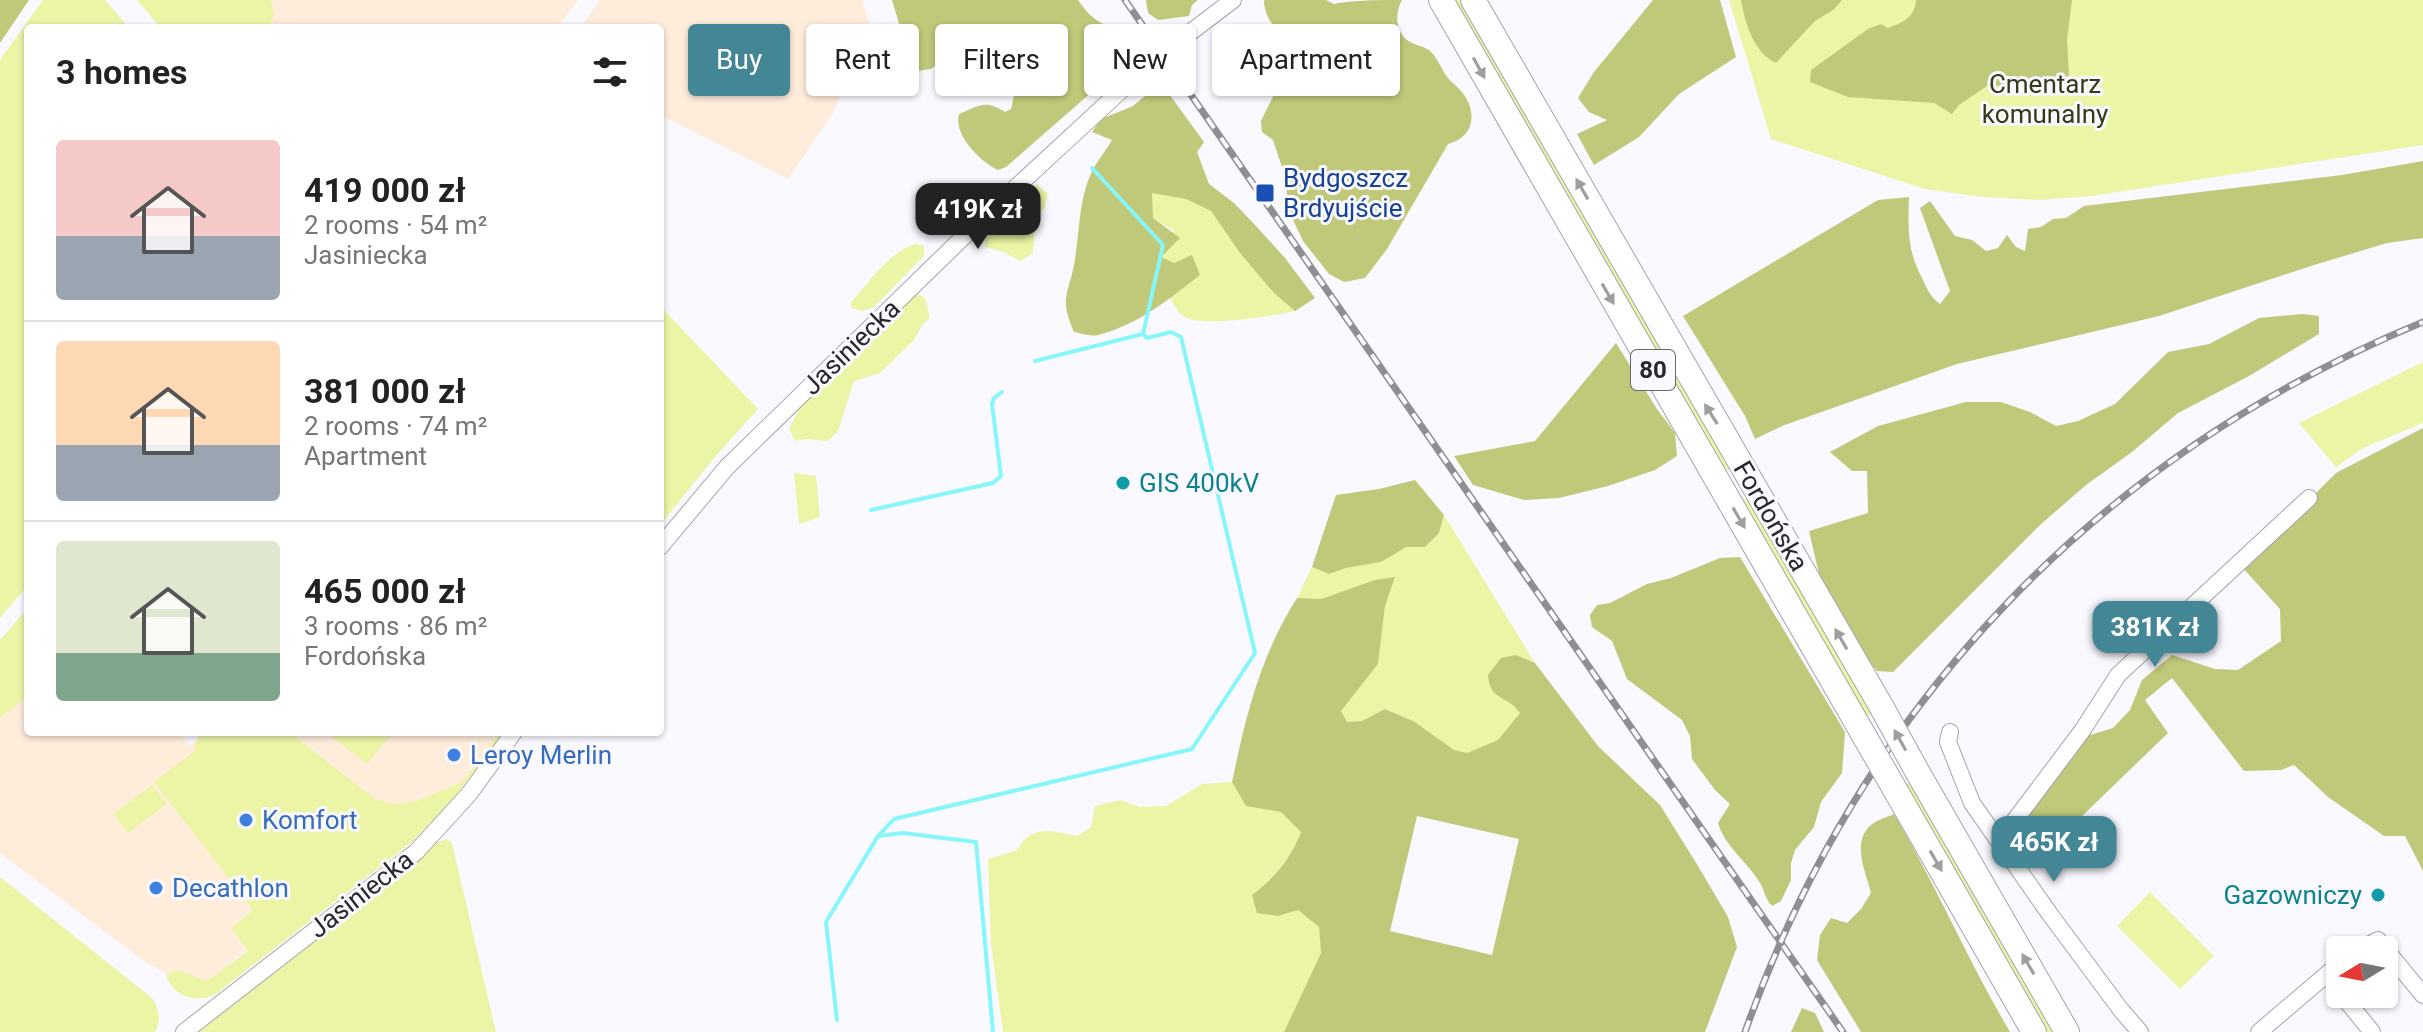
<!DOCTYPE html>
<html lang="en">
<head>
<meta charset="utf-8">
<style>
  :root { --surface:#fff; --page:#f6f6f6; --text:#222; --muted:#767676; --line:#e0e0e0; --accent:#438796 }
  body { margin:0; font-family:Roboto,sans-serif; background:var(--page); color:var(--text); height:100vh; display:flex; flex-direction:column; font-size:30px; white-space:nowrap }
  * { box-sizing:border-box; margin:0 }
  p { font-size:26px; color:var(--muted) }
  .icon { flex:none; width:44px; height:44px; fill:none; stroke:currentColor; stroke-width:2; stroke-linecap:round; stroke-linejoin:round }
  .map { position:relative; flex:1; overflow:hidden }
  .panel { position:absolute; left:24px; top:24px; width:640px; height:712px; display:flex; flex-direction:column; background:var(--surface); border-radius:8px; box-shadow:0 2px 6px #0004 }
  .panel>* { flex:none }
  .top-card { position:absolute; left:688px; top:24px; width:760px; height:72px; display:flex; gap:16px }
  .needle { width:52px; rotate:260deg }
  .controls { position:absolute; left:2326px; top:936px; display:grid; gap:16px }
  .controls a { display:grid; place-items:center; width:72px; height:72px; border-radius:8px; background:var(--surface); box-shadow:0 2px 6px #0004; font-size:40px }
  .price { position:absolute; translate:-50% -68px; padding:0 18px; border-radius:16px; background:var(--accent); color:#fff; font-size:26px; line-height:52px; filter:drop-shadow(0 2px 4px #0008) }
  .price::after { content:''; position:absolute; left:50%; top:48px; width:24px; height:18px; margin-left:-12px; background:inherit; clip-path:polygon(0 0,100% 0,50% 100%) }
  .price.current { background:#222; color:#fff }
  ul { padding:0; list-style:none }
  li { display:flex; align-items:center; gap:24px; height:200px; padding:0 32px }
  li+li { border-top:2px solid var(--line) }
  li span { display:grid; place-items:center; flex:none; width:224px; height:160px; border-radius:8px; color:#555 }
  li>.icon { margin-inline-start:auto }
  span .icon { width:96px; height:96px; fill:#fffc; stroke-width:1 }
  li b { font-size:34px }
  h2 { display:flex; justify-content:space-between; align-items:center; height:96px; padding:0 32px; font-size:34px }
  .tag { padding:0 28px; border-radius:8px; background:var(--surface); box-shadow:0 2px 6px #0004; font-size:28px; line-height:72px }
  .tag.current { background:var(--accent); color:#fff }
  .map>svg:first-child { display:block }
</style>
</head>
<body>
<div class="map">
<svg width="2423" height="1032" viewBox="0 0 2423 1032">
  <rect width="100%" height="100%" fill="#faf9ff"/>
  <g fill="#ffeddc">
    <polygon points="258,0 578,0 557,28 255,28"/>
    <polygon points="600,0 862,0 872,31 868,41 859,51 833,113 788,179 660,115 660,28 580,28"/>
    <polygon points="28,688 28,732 179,732 190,746 208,732 500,732 457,789 268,931 198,992 144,961 0,853 0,710"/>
  </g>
  <g fill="#ecf5a6">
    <polygon points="43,0 105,0 129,28 28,28 28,585 0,618 0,60"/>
    <polygon points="137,0 271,0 274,15 269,28 161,28"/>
    <polygon points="1449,0 1466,0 1741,477 1717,464"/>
    <polygon points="1729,0 2423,0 2423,145 2092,196 2040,200 1983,197 1925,189 1771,139"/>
    <path d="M1037 185 1048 194 1045 206 1035 222 1033 253 1021 261 1003 252 985 247V231C1000 214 1014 191 1037 185Z"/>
    <path d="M1151 192 1186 199 1211 211 1240 253 1274 293 1295 311C1271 316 1210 327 1187 318 1179 315 1174 305 1170 298L1200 275 1161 257 1174 231 1153 218Z"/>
    <path d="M916 244 924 246V256L874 307 863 311 851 308V302C870 282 889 251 916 244Z"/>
    <polygon points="916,294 925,298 930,318 922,325 914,340 880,373 854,381 838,431 828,441 807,439 795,441 789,429 802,403 834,376"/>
    <polygon points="660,306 758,409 715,457 660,525"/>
    <polygon points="2423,362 2423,423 2363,448 2336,467 2299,423"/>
    <polygon points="794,473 816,476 820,517 799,524"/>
    <polygon points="1734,493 1757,506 1873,711 1864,720"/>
    <polygon points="1444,515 1535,663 1516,655 1497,696 1513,703 1520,713 1498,740 1467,753 1454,750 1415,722 1386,709 1362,721 1347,722 1340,712 1378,664 1385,606 1394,578 1375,580 1321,599 1297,598 1312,567 1329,574 1346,568 1381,562 1406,546 1425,547 1439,533"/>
    <polygon points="28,608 28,696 0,718 0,640"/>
    <path d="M201 732H289L375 799 394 804 417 801 462 782 500 732H503L454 798 412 842 217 993C198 1005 173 997 166 975L177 970 207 981 248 951 231 928 253 910 154 782 196 750 194 746Z"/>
    <polygon points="326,732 393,732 367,764"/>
    <polygon points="1912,779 2059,1032 2043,1032 1902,789"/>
    <path d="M1232 782 1246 806 1281 812 1301 832C1290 859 1275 877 1252 895L1278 916 1298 910 1319 927 1321 953 1284 1032H1003L991 945 988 859 1017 850C1032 823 1052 831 1077 836L1091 827 1095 806 1121 800 1139 807 1166 806 1202 784Z"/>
    <polygon points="152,785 167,804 128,833 113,814"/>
    <polygon points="447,839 452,843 496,1032 197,1032 356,909 430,845"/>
    <path d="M0 877 152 998C159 1009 162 1020 155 1032H0Z"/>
    <polygon points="2150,892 2214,956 2180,989 2117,926"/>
  </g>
  <g fill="#c0c879" fill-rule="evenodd">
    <polygon points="0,0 29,0 0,43"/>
    <path d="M892 0H1078C1083 7 1088 14 1095 19 1115 33 1131 25 1133 56L1006 167 998 170C980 162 953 134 959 114 979 106 985 99 1005 112L1011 109 1015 91 1024 87 1026 77 1011 48 989 34 964 44 931 69 917 71 911 64Z"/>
    <polygon points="1146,0 1198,0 1192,5 1189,16 1158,20 1148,13"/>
    <path d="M1264 0H1326L1334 4C1351 0 1383 0 1402 0 1396 10 1395 26 1403 36 1411 46 1421 44 1430 51 1437 57 1442 70 1447 77 1451 82 1457 86 1461 91 1478 111 1475 137 1448 144L1387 249 1365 278 1344 282 1329 274 1303 241 1288 209 1286 179 1273 140 1262 132 1261 121 1284 74 1294 71 1300 62 1299 53C1285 36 1264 24 1264 0Z"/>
    <polygon points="1653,0 1720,0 1736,57 1679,94 1639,137 1594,165 1577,134 1607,120 1589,112 1578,98 1594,72"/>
    <path d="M1741 0H1842L1833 10 1815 21 1776 63C1754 53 1745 23 1741 0Z"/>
    <path d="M1916 0H2072L2067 39 2069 76 2043 85 1987 86 1959 105 1952 114 1934 103 1848 97 1810 82 1811 70 1868 29 1881 24 1888 28C1904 22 1914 18 1916 0Z"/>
    <path d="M1161 83 1204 142 1197 152 1209 184 1234 203 1256 226 1285 258 1315 298 1295 311 1274 293 1240 253 1211 211 1186 199 1152 193 1153 218 1180 238 1161 257 1174 263 1192 255 1200 275C1171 298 1136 326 1098 335 1091 337 1081 333 1074 332 1058 296 1070 293 1075 259 1080 229 1079 193 1095 166 1100 157 1107 149 1112 140L1092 132 1101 119 1133 106Z"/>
    <path d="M2423 161V238L2387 243 2314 265 2159 316 1957 364 1782 426 1755 439 1745 416 1683 316 1878 200 1909 197C1908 228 1907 250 1922 278 1927 288 1930 297 1940 304L1950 291 1920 208 1930 201 1955 236 1972 240 1986 251 1998 248 2007 235 2016 247 2025 251 2028 229 2041 227 2053 219 2066 218 2084 206 2342 175Z"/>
    <polygon points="2303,314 2319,316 2319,334 2249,376 2178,413 2132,452 2086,485 2041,524 1893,672 1877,671 1853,642 1819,574 1809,531 1868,513 1867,471 1852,471 1830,452 1878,426 1966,402 2001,402 2030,412 2056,426 2078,421 2115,404 2168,352 2209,344 2259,318"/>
    <polygon points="1616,343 1657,409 1675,433 1677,456 1655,470 1608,486 1559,498 1524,500 1473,485 1454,456 1535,441"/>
    <polygon points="2423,428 2423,871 2405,836 2384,836 2328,797 2294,765 2281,770 2244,771 2172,678 2145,700 2168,733 2051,846 2025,851 2025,821 2031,799 2071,749 2090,735 2113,728 2130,710 2142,680 2172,655 2215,669 2238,670 2281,641 2280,609 2242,567 2336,473"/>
    <polygon points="1415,480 1444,515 1439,533 1425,547 1406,547 1381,562 1346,568 1329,574 1312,567 1336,495 1379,489"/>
    <path d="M1740 557 1845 732 1842 773 1821 802 1814 827 1795 850 1791 863V880L1781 901 1772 906C1765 899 1765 891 1760 883 1747 861 1725 847 1718 823L1730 804 1715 790 1692 759 1690 736 1682 720 1627 679 1612 641 1592 627 1590 615 1597 605 1610 603 1647 584 1671 578 1720 558Z"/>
    <path d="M1395 577 1385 606 1378 664 1341 711 1347 722 1362 721 1385 709 1415 722 1454 750 1467 753 1498 740 1520 713C1507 694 1490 702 1488 675L1501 658 1516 655 1535 663 1598 746 1660 805 1698 866 1728 917 1737 947 1705 1032H1284L1321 953 1319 927 1298 910 1278 916 1257 913 1252 895C1275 877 1290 860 1301 832L1281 812 1246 806 1232 782C1246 716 1260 656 1297 598L1321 599 1375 580ZM1417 816 1519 839 1492 955 1390 931Z"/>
    <path d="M1894 814C1936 885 1968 961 2010 1032H1861L1817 960 1820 935 1831 918 1847 923 1861 909 1871 893C1866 873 1851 842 1871 825 1877 820 1887 817 1894 814Z"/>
    <polygon points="1802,1008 1815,1013 1824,1032 1791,1032"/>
  </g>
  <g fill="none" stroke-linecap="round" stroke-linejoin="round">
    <g stroke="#86f6fa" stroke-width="4">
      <polyline points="1035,361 1143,334"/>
      <polyline points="871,510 993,483 1001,476 992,404 994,398 1002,392"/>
      <polyline points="878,836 903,833 976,842 993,1032"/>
      <polyline points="837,1020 826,922 878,836 894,819 1192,749 1255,653 1181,337 1171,332 1147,338 1143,334 1163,245 1092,168"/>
    </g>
    <defs>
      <g id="minor">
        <polyline points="660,547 727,467 987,214 1154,60 1233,0"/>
        <polyline points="1950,732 1948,742 1972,803 2049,913 2121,1010 2140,1032"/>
        <polyline points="2015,861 2010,841 2015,820 2082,731 2118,675 2309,498"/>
        <polyline points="2359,950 2378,940 2423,995"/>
        <polyline points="2341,994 2372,1032"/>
        <polyline points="184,1032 416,852 469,794 514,732"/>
        <polyline points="2259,1032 2340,963"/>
      </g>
      <g id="primary">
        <polyline points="1441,0 1866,739"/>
        <polyline points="1473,0 1881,706"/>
        <polyline points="1918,773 2067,1032"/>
        <polyline points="1897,793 2034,1032"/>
      </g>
    </defs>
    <use href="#minor" stroke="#a5a4ac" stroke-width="18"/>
    <use href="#primary" stroke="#a5a4ac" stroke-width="26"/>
    <use href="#minor" stroke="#fff" stroke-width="16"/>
    <use href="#primary" stroke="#fff" stroke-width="24"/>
    <defs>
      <g id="rail">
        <polyline points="1125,0 1843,1032"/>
        <path d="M1745 1032C1861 703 2101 455 2423 322"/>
      </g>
    </defs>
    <use href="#rail" stroke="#8f8e93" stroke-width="7"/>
    <use href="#rail" stroke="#faf9ff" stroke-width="4" stroke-dasharray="12" stroke-linecap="butt"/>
    <defs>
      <g id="primary-bridge">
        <polyline points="1881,706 1918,773"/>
        <polyline points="1866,739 1897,793"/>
      </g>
    </defs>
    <use href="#primary-bridge" stroke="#a5a4ac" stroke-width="26" stroke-linecap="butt"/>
    <use href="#primary-bridge" stroke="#fff" stroke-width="24"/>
  </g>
  <defs><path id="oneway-solid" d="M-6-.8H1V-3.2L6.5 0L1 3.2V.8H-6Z" transform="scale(2)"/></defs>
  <g fill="#9e9ea0">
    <use href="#oneway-solid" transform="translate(1479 68) rotate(61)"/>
    <use href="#oneway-solid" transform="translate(1582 189) rotate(-120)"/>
    <use href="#oneway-solid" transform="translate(1608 294) rotate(60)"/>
    <use href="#oneway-solid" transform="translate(1711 414) rotate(-122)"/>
    <use href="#oneway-solid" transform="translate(1739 518) rotate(60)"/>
    <use href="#oneway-solid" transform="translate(1841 639) rotate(-120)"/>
    <use href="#oneway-solid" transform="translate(1900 740) rotate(-119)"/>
    <use href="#oneway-solid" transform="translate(1936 861) rotate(60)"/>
    <use href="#oneway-solid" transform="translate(2028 964) rotate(-120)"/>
  </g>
  <rect fill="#1a4fb4" stroke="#faf9ff" stroke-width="3" x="1255" y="183" width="20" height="20" rx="4"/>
  <g fill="#0f9aa8" stroke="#faf9ff" stroke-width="3">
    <circle cx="1123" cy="483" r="8"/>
    <circle cx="2378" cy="895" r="8"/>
  </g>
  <g fill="#3f7fe0" stroke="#faf9ff" stroke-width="3">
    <circle cx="454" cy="755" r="8"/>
    <circle cx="246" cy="820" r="8"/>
    <circle cx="156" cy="888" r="8"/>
  </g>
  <g text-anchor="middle" stroke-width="6" stroke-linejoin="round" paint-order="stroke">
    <rect fill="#faf9ff" stroke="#67676b" stroke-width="2" x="1631" y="350" width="44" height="40" rx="6"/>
    <g font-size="24" font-weight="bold" fill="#28282b">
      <text x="1653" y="378">80</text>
    </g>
    <g font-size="26" fill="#373a18" stroke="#faf9ff">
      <text x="2045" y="93">Cmentarz<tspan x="2045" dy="30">komunalny</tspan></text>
    </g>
    <g font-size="26" fill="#164399" stroke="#faf9ff" text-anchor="start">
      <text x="1283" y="187">Bydgoszcz<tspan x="1283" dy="30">Brdyujście</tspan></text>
    </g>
    <g font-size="26" fill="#28282b" stroke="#faf9ff">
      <text transform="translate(851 347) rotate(-44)" y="9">Jasiniecka</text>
      <text transform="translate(1771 516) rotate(60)" y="9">Fordońska</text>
      <text transform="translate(361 894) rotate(-38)" y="9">Jasiniecka</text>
    </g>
    <g font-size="26" fill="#0d838f" stroke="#faf9ff" text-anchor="start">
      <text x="1139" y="492">GIS 400kV</text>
      <text x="2362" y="904" text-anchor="end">Gazowniczy</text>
    </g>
    <g font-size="26" fill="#366cbe" stroke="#faf9ff" text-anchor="start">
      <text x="470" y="764">Leroy Merlin</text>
      <text x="262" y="829">Komfort</text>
      <text x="172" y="897">Decathlon</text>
    </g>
  </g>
</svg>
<div class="controls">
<a><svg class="needle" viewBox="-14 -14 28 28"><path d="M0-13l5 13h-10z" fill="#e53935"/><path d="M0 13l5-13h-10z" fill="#767676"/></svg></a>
</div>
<b class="price current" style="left:978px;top:251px">419K zł</b>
<b class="price" style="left:2155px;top:669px">381K zł</b>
<b class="price" style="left:2054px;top:884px">465K zł</b>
<div class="top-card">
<a class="tag current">Buy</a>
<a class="tag">Rent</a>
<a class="tag">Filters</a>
<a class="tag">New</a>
<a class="tag">Apartment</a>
</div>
<section class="panel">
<h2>3 homes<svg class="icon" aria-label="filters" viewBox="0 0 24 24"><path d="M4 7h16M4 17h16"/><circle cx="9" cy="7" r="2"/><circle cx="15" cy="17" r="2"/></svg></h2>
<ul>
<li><span style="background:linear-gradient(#f6c9c9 60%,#9aa5b1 0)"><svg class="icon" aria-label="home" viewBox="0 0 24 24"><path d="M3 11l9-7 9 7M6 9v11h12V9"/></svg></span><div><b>419 000 zł</b><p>2 rooms · 54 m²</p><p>Jasiniecka</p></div></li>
<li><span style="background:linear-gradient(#ffd9b3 65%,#9aa5b1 0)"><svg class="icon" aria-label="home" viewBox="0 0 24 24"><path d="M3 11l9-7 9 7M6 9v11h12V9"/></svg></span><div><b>381 000 zł</b><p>2 rooms · 74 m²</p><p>Apartment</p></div></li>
<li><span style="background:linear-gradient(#dfe7d0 70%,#7fa58c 0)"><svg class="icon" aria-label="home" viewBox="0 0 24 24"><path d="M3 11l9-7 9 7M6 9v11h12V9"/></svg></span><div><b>465 000 zł</b><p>3 rooms · 86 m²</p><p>Fordońska</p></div></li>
</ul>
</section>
</div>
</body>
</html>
